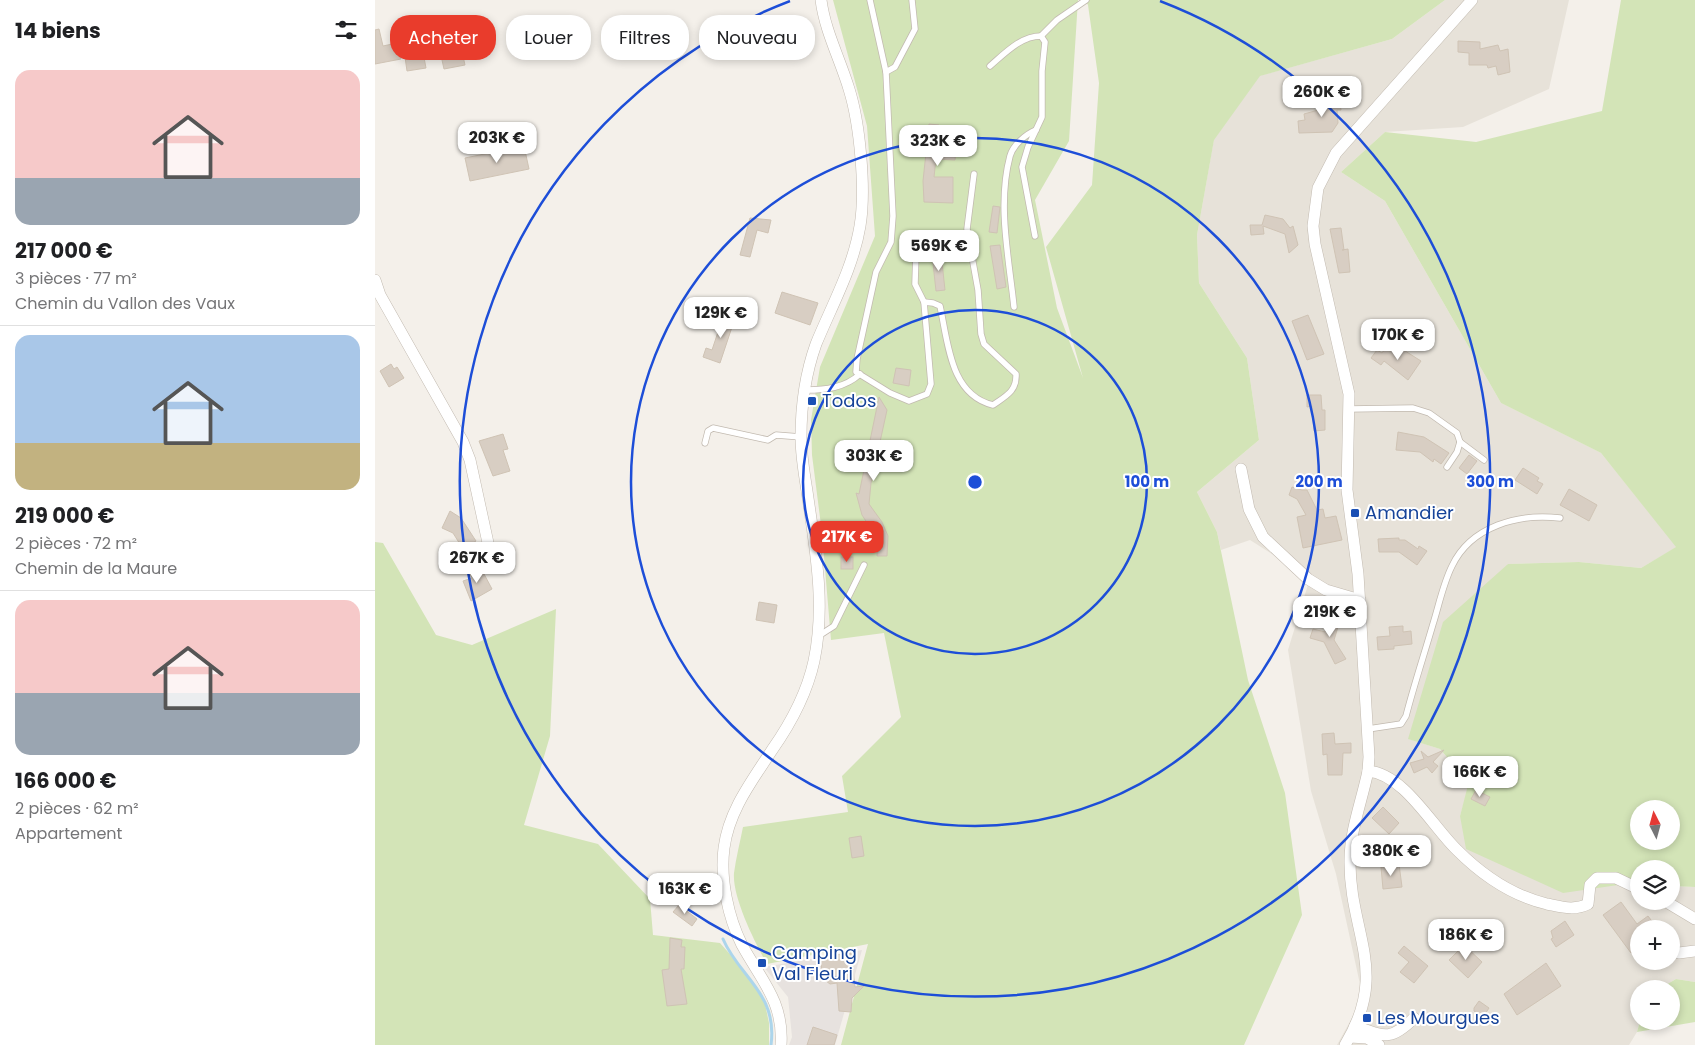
<!DOCTYPE html>
<html lang="fr">
<head>
<meta charset="utf-8">
<style>
  :root { --surface:#fff; --page:#f2f2f2; --text:#202124; --muted:#757577; --line:#e0e0e0; --accent:#e93c2c }
  body { margin:0; font-family:Poppins,sans-serif; background:var(--page); color:var(--text); height:100vh; display:flex; flex-direction:column; font-size:19px; white-space:nowrap }
  * { box-sizing:border-box; margin:0 }
  p { font-size:16px; color:var(--muted) }
  .icon { flex:none; width:28px; height:28px; fill:none; stroke:currentColor; stroke-width:2; stroke-linecap:round; stroke-linejoin:round }
  .map { position:relative; flex:1; overflow:hidden }
  .drawer { display:flex; flex-direction:column; background:var(--surface); width:375px }
  .drawer>* { flex:none }
  .banner { position:absolute; left:15px; top:15px; width:475px; height:45px; display:flex; gap:10px }
  .needle { width:32px; rotate:354deg }
  .controls { position:absolute; left:1255px; top:800px; display:grid; gap:10px }
  .controls a { display:grid; place-items:center; width:50px; height:50px; border-radius:50%; background:var(--surface); box-shadow:0 2px 8px #0003; font-size:25px }
  .price { position:absolute; translate:-50% -42px; padding:0 11px; border-radius:10px; background:#fff; color:#222; font-size:16px; line-height:32px; filter:drop-shadow(0 1px 2px #0008) }
  .price::after { content:''; position:absolute; left:50%; top:30px; width:15px; height:11px; margin-left:-8px; background:inherit; clip-path:polygon(0 0,100% 0,50% 100%) }
  .price.on { background:var(--accent); color:#fff }
  ul { padding:0; list-style:none }
  li { display:grid; align-content:center; gap:10px; height:265px; padding:0 15px }
  li+li { border-top:1px solid var(--line) }
  li span { display:grid; place-items:center; height:155px; border-radius:15px; color:#555 }
  li>.icon { margin-inline-start:auto }
  span .icon { width:90px; height:90px; fill:#fffc; stroke-width:1 }
  li b { font-size:21px }
  h2 { display:flex; justify-content:space-between; align-items:center; height:60px; padding:0 15px; font-size:21px }
  .chip { padding:0 18px; border-radius:20px; background:var(--surface); box-shadow:0 2px 8px #0003; font-size:18px; line-height:45px }
  .chip.on { background:var(--accent); color:#fff }
  main { display:flex; flex:1; min-height:0 }
  .map>svg:first-child { display:block }
</style>
</head>
<body>
<main>
<section class="drawer">
<h2>14 biens<svg class="icon" aria-label="filters" viewBox="0 0 24 24"><path d="M4 7h16M4 17h16"/><circle cx="9" cy="7" r="2"/><circle cx="15" cy="17" r="2"/></svg></h2>
<ul>
<li><span style="background:linear-gradient(#f6c9c9 70%,#9aa5b1 0)"><svg class="icon" aria-label="home" viewBox="0 0 24 24"><path d="M3 11l9-7 9 7M6 9v11h12V9"/></svg></span><div><b>217 000 €</b><p>3 pièces · 77 m²</p><p>Chemin du Vallon des Vaux</p></div></li>
<li><span style="background:linear-gradient(#a9c7e8 70%,#c2b280 0)"><svg class="icon" aria-label="home" viewBox="0 0 24 24"><path d="M3 11l9-7 9 7M6 9v11h12V9"/></svg></span><div><b>219 000 €</b><p>2 pièces · 72 m²</p><p>Chemin de la Maure</p></div></li>
<li><span style="background:linear-gradient(#f6c9c9 60%,#9aa5b1 0)"><svg class="icon" aria-label="home" viewBox="0 0 24 24"><path d="M3 11l9-7 9 7M6 9v11h12V9"/></svg></span><div><b>166 000 €</b><p>2 pièces · 62 m²</p><p>Appartement</p></div></li>
</ul>
</section>
<div class="map">
<svg width="1320" height="1045" viewBox="0 0 1320 1045">
  <rect width="100%" height="100%" fill="#f4f0ea"/>
  <path fill="#e7e2d9" fill-rule="evenodd" d="M1070 0H1194L1174 89 1088 127 1010 132 966 172 1010 201 1126 403 1226 453 1302 547 1266 568 1204 562 1133 564 1034 739 1065 749 1089 777 1093 789 1085 816 1250 884 1264 885V901H1296V886L1320 887V982L1301 979 1284 989H1264L1265 1021 1262 1032 1254 1045H962L988 998 961 874 936 791 913 650 935 578 875 540 846 550 842 532 822 492 884 440 872 358 824 283 822 235 839 139 884 76 1017 39ZM1264 929H1296V961H1264Z"/>
  <polygon fill="#e7e2df" points="487,950 460,1045 414,1045 417,1037 413,997 389,967"/>
  <g fill="#d3e4b7" fill-rule="evenodd">
    <path d="M458 0H703L694 141 660 200 682 308 708 378 671 247 717 185 724 83 713 5 710 0H1070L1017 39 885 76 839 140 822 235 824 283 872 358 884 440 822 492 842 532 873 680 910 793 927 915 869 1045H466L493 944 392 964C380 943 357 897 359 873 361 858 365 842 368 827L473 812 467 776 526 717 509 633 456 640 447 533 437 455 436 420 445 367 500 236 492 126Z"/>
    <path d="M1246 0H1320V887L1296 886V869H1264V885L1250 884 1188 893 1091 849 1085 816 1092 789 1089 777 1065 749 1033 739 1068 622 1133 564 1204 562 1266 568 1301 547 1226 453 1126 403 1010 201 966 172 1010 132 1101 142 1227 111ZM1264 809H1296V841H1264Z"/>
    <polygon points="0,542 8,543 61,635 97,645 181,609 175,736 149,825 223,844 275,899 278,935 345,943 361,961 389,999 394,1023 394,1045 0,1045"/>
    <polygon points="1301,979 1320,982 1320,1022 1262,1032 1265,1021 1296,1021 1296,989 1284,989"/>
  </g>
  <g fill="none" stroke-linecap="round" stroke-linejoin="round">
    <path stroke="#acd5eb" stroke-width="3" d="M348 939C364 977 403 993 396 1045"/>
  </g>
  <g fill="#d8cec3" stroke="#cfc3b4">
    <polygon points="4,29 8,46 22,43 26,59 0,64 0,30"/>
    <polygon points="1083,41 1105,42 1105,49 1123,45 1125,51 1133,49 1135,72 1123,75 1121,66 1113,68 1112,65 1094,65 1094,53 1083,52"/>
    <polygon points="47,47 51,68 32,71 29,50"/>
    <polygon points="86,47 90,65 69,69 65,51"/>
    <polygon points="964,97 966,110 962,110 963,123 957,132 924,133 923,121 930,120 929,114 947,109 946,103 949,102 949,99"/>
    <polygon points="554,124 564,125 563,134 582,136 580,160 561,159 559,177 578,177 578,203 549,202 548,181"/>
    <polygon points="149,146 154,169 95,181 90,158"/>
    <polygon points="618,206 625,207 622,233 614,232"/>
    <polygon points="890,215 908,219 915,228 918,226 923,245 914,253 910,234 888,226 889,234 876,235 875,225 887,225"/>
    <polygon points="375,218 396,220 393,233 382,230 375,257 365,255"/>
    <polygon points="966,228 969,250 967,250 973,249 975,272 964,273 955,229"/>
    <polygon points="625,245 631,287 622,289 615,246"/>
    <polygon points="566,253 570,290 561,291 557,254"/>
    <polygon points="407,292 443,303 435,325 400,313"/>
    <polygon points="350,311 361,315 345,363 328,357 331,348 337,350"/>
    <polygon points="933,315 949,354 932,360 917,321"/>
    <polygon points="1012,346 1021,352 1027,349 1046,361 1033,380 1009,361 1006,365 996,358 1002,350 1007,353"/>
    <polygon points="16,364 19,369 22,367 29,378 14,387 5,371"/>
    <polygon points="521,368 536,370 534,386 518,383"/>
    <polygon points="932,395 946,395 947,410 950,410 950,430 939,431 937,406 932,407"/>
    <polygon points="504,397 512,410 496,483 494,504 507,522 513,536 512,556 502,556 503,540 487,515 481,493 484,494"/>
    <polygon points="1023,432 1049,437 1074,453 1066,464 1059,459 1058,462 1045,452 1021,450"/>
    <polygon points="128,434 133,449 128,450 135,471 118,476 104,441"/>
    <polygon points="1094,455 1102,461 1092,474 1084,468"/>
    <polygon points="1148,468 1164,478 1162,481 1168,484 1162,494 1140,480"/>
    <polygon points="917,487 927,490 932,490 942,510 948,509 950,518 961,516 967,540 928,548 922,517 931,515 922,499 914,495"/>
    <polygon points="1194,489 1222,505 1214,521 1185,505"/>
    <polygon points="75,511 86,518 101,541 88,549 78,533 67,528"/>
    <polygon points="1024,538 1024,540 1030,540 1043,549 1044,546 1052,551 1042,565 1024,552 1004,552 1003,539"/>
    <rect x="466" y="557" width="12" height="12"/>
    <polygon points="101,565 105,575 109,574 117,589 96,601 88,581 97,578 93,569"/>
    <polygon points="384,602 402,605 399,623 381,620"/>
    <polygon points="955,614 966,617 959,640 971,659 960,664 949,642 935,638 938,629 950,632"/>
    <polygon points="1028,626 1028,632 1036,631 1037,644 1019,646 1019,649 1003,650 1002,637 1015,636 1014,627"/>
    <polygon points="959,733 960,744 976,743 976,753 968,753 967,775 953,775 952,754 948,755 947,734"/>
    <polygon points="1069,750 1058,762 1063,766 1057,773 1052,767 1039,773 1035,763 1049,759 1046,751 1053,757"/>
    <polygon points="1101,790 1115,797 1110,806 1096,799"/>
    <polygon points="1008,807 1024,823 1014,834 997,818"/>
    <polygon points="486,836 489,856 477,858 474,838"/>
    <polygon points="1024,864 1027,887 1008,889 1006,867"/>
    <polygon points="1246,902 1262,924 1273,916 1279,924 1272,929 1264,929 1264,947 1256,953 1228,915"/>
    <polygon points="304,905 322,919 317,926 298,912"/>
    <polygon points="1190,921 1199,935 1181,947 1176,939 1178,938 1176,931"/>
    <polygon points="295,938 307,940 306,947 310,947 309,969 306,969 312,1004 292,1006 287,970 294,969"/>
    <polygon points="1089,945 1107,962 1093,978 1074,960"/>
    <polygon points="1029,946 1053,966 1039,983 1025,972 1034,962 1023,953"/>
    <polygon points="476,953 480,987 489,986 477,998 476,1012 464,1011 462,983 455,984 447,978 446,957"/>
    <polygon points="1171,963 1186,986 1142,1015 1129,994"/>
    <polygon points="1104,1001 1114,1008 1108,1017 1099,1011 1099,1008"/>
    <polygon points="438,1027 462,1035 459,1045 432,1045"/>
  </g>
  <g fill="none" stroke-linecap="round" stroke-linejoin="round">
    <defs>
      <g id="lane">
        <polyline points="495,0 511,72 520,67 540,29 537,0"/>
        <polyline points="666,36 682,20 711,0"/>
        <path d="M615 66C630 53 646 36 666 36L670 42 667 71V117L653 147 647 167 660 236"/>
        <polyline points="511,72 518,216 516,242 501,272 482,359 481,372 515,393 534,401 552,394 556,384 549,302 540,284 541,252"/>
        <path d="M549 302 558 303 565 306C573 342 575 395 618 405 631 396 642 391 641 374L609 344 606 334 603 290 592 229 599 174"/>
        <path d="M639 307C634 258 622 205 635 156 638 145 651 134 661 130"/>
        <path d="M431 390C450 390 470 388 485 374"/>
        <polyline points="974,409 1038,408 1054,413 1082,433 1085,442 1109,460"/>
        <polyline points="330,443 333,431 338,428 393,440 401,435 426,437"/>
        <polyline points="1072,467 1082,452 1085,442"/>
        <polyline points="442,637 459,626 489,565"/>
        <path d="M993 729 1026 724 1031 716C1039 685 1049 655 1058 624 1064 605 1068 584 1077 566 1096 526 1144 513 1185 518"/>
      </g>
      <g id="street">
        <polyline points="0,280 5,295 88,442 95,460 115,552"/>
        <polyline points="866,469 874,509 888,537 933,579 951,590 985,600"/>
        <path d="M993 771C1029 774 1057 826 1082 850 1107 875 1138 896 1172 904 1187 907 1199 911 1213 904L1215 885 1222 878H1241L1264 889"/>
        <polyline points="1290,901 1320,919"/>
        <polyline points="1296,951 1304,953 1320,951"/>
        <path d="M980 1026C1010 1037 1016 1041 1039 1018"/>
        <polyline points="975,1037 992,1038 1004,1045"/>
        <path d="M406 1045C409 1002 386 980 367 945 353 917 345 879 349 848 354 810 377 781 397 750 416 723 432 693 439 661 451 604 440 548 432 491 429 473 426 455 426 437 426 407 431 372 441 344 457 305 478 268 485 226 491 190 485 124 474 89 465 59 450 31 446 0"/>
        <path d="M970 1045C1015 971 974 933 975 860 975 831 987 800 993 771L994 757 983 574 972 490 974 394 940 244 938 226 943 188 961 153 1097 0"/>
      </g>
    </defs>
    <use href="#lane" stroke="#c2bab0" stroke-width="7"/>
    <use href="#street" stroke="#c2bab0" stroke-width="12"/>
    <use href="#lane" stroke="#fff" stroke-width="5.5"/>
    <use href="#street" stroke="#fff" stroke-width="11"/>
  </g>
  <g fill="none" stroke="#1d4ed8" stroke-width="2.5">
    <circle cx="600" cy="482" r="172"/>
    <circle cx="600" cy="482" r="344"/>
    <path d="M785 1A515 515 0 1 1 415 1"/>
  </g>
  <g fill="#1a4fb4" stroke="#fff" stroke-width="2">
    <rect x="432" y="396" width="10" height="10" rx="2.5"/>
    <rect x="975" y="508" width="10" height="10" rx="2.5"/>
    <rect x="382" y="958" width="10" height="10" rx="2.5"/>
    <rect x="987" y="1013" width="10" height="10" rx="2.5"/>
  </g>
  <g text-anchor="middle" stroke-width="4" stroke-linejoin="round" paint-order="stroke">
    <g font-size="18" fill="#164399" stroke="#fff" text-anchor="start">
      <text x="447" y="407">Todos</text>
      <text x="990" y="519">Amandier</text>
      <text x="397" y="959">Camping<tspan x="397" dy="21">Val Fleuri</tspan></text>
      <text x="1002" y="1024">Les Mourgues</text>
    </g>
  </g>
  <circle cx="600" cy="482" r="8" fill="#1d4ed8" stroke="#fff" stroke-width="2.5"/>
  <g font-size="15" text-anchor="middle" font-weight="bold" fill="#1d4ed8" stroke="#fff" stroke-width="4" stroke-linejoin="round" paint-order="stroke">
    <text x="772" y="487">100 m</text>
    <text x="944" y="487">200 m</text>
    <text x="1115" y="487">300 m</text>
  </g>
</svg>
<div class="controls">
<a><svg class="needle" viewBox="-14 -14 28 28"><path d="M0-13l5 13h-10z" fill="#e53935"/><path d="M0 13l5-13h-10z" fill="#757577"/></svg></a>
<a><svg class="icon" aria-label="layers" viewBox="0 0 24 24"><path d="M12 4l9 5-9 5-9-5zM3 14l9 5 9-5"/></svg></a>
<a>+</a>
<a>−</a>
</div>
<b class="price" style="left:947px;top:118px">260K €</b>
<b class="price" style="left:122px;top:164px">203K €</b>
<b class="price" style="left:563px;top:167px">323K €</b>
<b class="price" style="left:564px;top:272px">569K €</b>
<b class="price" style="left:346px;top:339px">129K €</b>
<b class="price" style="left:1023px;top:361px">170K €</b>
<b class="price" style="left:499px;top:482px">303K €</b>
<b class="price on" style="left:472px;top:563px">217K €</b>
<b class="price" style="left:102px;top:584px">267K €</b>
<b class="price" style="left:955px;top:638px">219K €</b>
<b class="price" style="left:1105px;top:798px">166K €</b>
<b class="price" style="left:1016px;top:877px">380K €</b>
<b class="price" style="left:310px;top:915px">163K €</b>
<b class="price" style="left:1091px;top:961px">186K €</b>
<div class="banner">
<a class="chip on">Acheter</a>
<a class="chip">Louer</a>
<a class="chip">Filtres</a>
<a class="chip">Nouveau</a>
</div>
</div>
</main>
</body>
</html>
